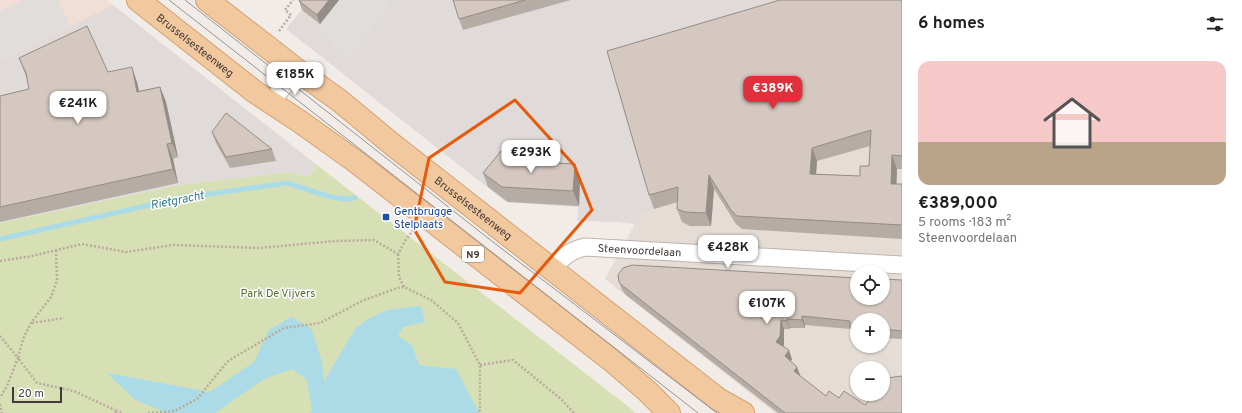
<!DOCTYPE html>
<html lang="en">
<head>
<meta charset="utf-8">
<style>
  :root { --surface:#fff; --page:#f6f6f6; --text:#202124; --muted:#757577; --accent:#df303c }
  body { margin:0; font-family:Overpass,sans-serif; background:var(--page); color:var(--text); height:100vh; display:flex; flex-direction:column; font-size:15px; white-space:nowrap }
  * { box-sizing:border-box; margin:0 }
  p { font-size:13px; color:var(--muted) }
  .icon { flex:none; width:22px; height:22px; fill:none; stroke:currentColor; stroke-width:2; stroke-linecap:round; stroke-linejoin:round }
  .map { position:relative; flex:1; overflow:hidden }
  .sheet { display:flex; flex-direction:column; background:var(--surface); width:340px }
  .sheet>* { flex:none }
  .tools { position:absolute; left:850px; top:265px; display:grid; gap:8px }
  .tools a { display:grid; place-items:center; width:40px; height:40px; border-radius:50%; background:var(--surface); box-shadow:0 1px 3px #0004; font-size:20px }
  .scale { position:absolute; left:12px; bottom:10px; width:50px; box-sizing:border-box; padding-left:4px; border:2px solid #433b37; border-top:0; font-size:11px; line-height:14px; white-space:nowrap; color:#433b37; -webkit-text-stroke:3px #fff; paint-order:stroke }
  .price { position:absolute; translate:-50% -34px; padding:0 9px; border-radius:8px; background:#fff; color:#222; font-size:13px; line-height:26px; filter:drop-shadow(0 1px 2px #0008) }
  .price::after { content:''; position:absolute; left:50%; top:24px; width:12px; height:9px; margin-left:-6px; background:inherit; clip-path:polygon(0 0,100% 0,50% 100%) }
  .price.selected { background:var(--accent); color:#fff }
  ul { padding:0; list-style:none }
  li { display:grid; align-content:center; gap:8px; height:212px; padding:0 16px }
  li span { display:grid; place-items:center; height:124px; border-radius:12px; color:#555 }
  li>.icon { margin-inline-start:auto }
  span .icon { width:72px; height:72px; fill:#fffc; stroke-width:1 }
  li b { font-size:17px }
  h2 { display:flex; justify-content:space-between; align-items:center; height:48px; padding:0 16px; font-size:17px }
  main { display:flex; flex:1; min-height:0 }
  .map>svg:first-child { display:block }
</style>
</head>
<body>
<main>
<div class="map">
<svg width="902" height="413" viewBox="0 0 902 413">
  <rect width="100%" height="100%" fill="#f1ece7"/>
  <path fill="#e4dcd5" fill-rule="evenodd" d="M902 136V413H775L605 279 638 218 654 209ZM857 272H883V298H857ZM857 320H883V346H857ZM857 368H883V394H857Z"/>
  <polygon fill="#f1ded4" points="0,0 107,0 113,5 0,61"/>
  <g fill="#e0dbd8">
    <polygon points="310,0 902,0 902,136 654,209 638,218 636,224 616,222 577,221 578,207 506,202 286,29"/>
    <polygon points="113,5 317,165 308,177 289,172 179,185 0,223 0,61"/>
  </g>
  <polygon fill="#d6e0b4" points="317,165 630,408 635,413 0,413 0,223 179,185 289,172 308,177"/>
  <g fill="#e0dddb">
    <polygon points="24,0 58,0 70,26 0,61 0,11"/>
    <polygon points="339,0 393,0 347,59 337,51 330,37 320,29 320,24"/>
  </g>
  <polygon fill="#aadbe7" points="421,306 425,322 403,327 398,336 412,345 419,365 456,369 479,413 309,413 312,411 307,380 292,369 264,379 215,413 166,413 134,399 107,373 210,392 254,362 269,330 291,317 311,328 322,362 324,381 355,329 368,319 387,310"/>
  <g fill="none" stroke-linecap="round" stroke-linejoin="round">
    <polyline stroke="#aadbe7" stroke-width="5" points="0,239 181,198 287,183 331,197 344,199 355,198"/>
    <defs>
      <g id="minor">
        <polyline points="270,103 297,70"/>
        <path id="s1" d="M552 269C563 257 569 251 585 247L902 265"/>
      </g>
      <g id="primary">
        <path id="s2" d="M138 0 255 92 299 121 355 161 611 360 647 391 669 413"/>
        <path id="s3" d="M207 0 297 70 340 101 393 145 718 399 743 413"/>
      </g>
    </defs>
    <use href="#minor" stroke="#beb4ad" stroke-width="19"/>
    <use href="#primary" stroke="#d4a171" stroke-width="24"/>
    <g stroke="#bbaa9d" stroke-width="2.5" stroke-dasharray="2 2" stroke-linecap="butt">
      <polyline points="279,31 291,15 285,10 293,0"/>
      <polyline points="56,250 57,280 51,297 31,323 23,339 18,358 37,383 74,391 115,410"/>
      <polyline points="398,254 399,277 404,287"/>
      <polyline points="0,261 32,256 82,244 126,252 173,245 260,248 335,241 374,240 398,254 405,241 413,230"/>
      <polyline points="32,323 64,318"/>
      <polyline points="0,336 18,358 7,386 0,398"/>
      <polyline points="480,365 513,360 561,399 574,413"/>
      <polyline points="0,404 2,413"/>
      <polyline points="116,413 115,410 123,413"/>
      <polyline points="148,413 175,411 197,399 228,361 284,328 320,323 362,301 397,288 404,287 431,300 458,323 480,365 480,410 477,413"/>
    </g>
    <use href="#minor" stroke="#fff" stroke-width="17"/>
    <use href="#primary" stroke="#f2c89f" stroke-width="22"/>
    <g stroke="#959595" stroke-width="1">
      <polyline points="169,0 698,413"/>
      <polyline points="185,0 493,242 717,413"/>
    </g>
  </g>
  <g fill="#b6aca6" fill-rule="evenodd">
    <polygon points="339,0 320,24 302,10 299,1"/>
    <polygon points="453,0 571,0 463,30 459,19"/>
    <path d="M902 0V169H897L896 184H902V239L742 229 736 224 714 189 711 226H690L682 222 677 209 678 202 654 209 649 195ZM870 146 869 166 860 176 816 174 817 161Z"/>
    <polygon points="19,58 108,72 137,82 139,91 160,87 166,102 178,157 173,159 178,183 0,222 0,96 29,89 27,79"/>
    <polygon points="212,132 272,149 276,161 230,168 216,143"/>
    <polygon points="514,161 575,164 580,178 579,206 508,202 488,187 483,173"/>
    <polygon points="902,280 902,339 883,338 883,320 857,320 857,336 853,336 850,329 805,325 805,328 790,328 790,329 784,329 784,345 783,346 792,359 791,361 797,367 800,376 826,396 865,405 902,413 778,413 626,295 622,290 619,282"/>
  </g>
  <g fill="#948c87">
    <polygon points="329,0 339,0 320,24 317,15"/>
    <polygon points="132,67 137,82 142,106 137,92"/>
    <polygon points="160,87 166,102 178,157 172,143"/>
    <polygon points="167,144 173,159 178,183 173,169"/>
    <polygon points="812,148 817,161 815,187 810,174"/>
    <polygon points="892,155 897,169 896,197 891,184"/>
    <polygon points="575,164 580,178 579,206 573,191"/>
    <polygon points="709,175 714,189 711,226 706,213"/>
    <polygon points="802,316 805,325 805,328 802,320"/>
    <polygon points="787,319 790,328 790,329 787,321"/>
    <polygon points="781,320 784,329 784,345 779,351 776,342"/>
    <polygon points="789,350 792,359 788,365 785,356"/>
    <polygon points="797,367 800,375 797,380 794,371"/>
  </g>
  <g fill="#d4c8c1" stroke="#948c87" fill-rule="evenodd">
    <polygon points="300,0 329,0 317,15 299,1"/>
    <polygon points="453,0 525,0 459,19"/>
    <path d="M780 0H902V156L892 155 891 184H902V225L737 216 731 210 709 175 706 213 685 212 677 209 678 187 649 195 607 51ZM871 130 869 166H860V176L810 174 812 148Z"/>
    <polygon points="87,26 108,72 132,67 137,92 160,87 172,143 167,144 173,169 0,207 0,96 29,89 26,73 19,58"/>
    <polygon points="226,113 272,149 226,157 212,132"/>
    <polygon points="501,151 514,161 575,164 573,191 502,187 483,173"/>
    <polygon points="632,265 857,278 857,298 883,298 883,279 902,280 902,331 883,329 883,320 857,320 857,327 850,327 850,321 802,316 802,320 787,319 787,321 781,320 780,336 776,342 789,350 785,356 797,367 794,371 826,396 829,391 839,398 844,391 865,405 874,394 883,394 883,382 886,378 902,376 902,413 785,413 623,286 619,282 618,275 623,268"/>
  </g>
  <path fill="none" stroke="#e8590c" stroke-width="3" stroke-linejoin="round" d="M515 100 574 165 592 210 520 293 445 282 414 229 429 158Z"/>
  <rect fill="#1a4fb4" stroke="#fff" stroke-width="1.5" x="382" y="213" width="8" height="8" rx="2"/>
  <g text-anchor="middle" stroke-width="3" stroke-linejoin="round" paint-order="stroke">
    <rect fill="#fff" stroke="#7b7673" stroke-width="1" x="462" y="246" width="22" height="16" rx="3"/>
    <g font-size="10" font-weight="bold" fill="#433b37">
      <text x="473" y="258">N9</text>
    </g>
    <g font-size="11" fill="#433b37" stroke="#fff">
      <text dy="4" stroke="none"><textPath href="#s2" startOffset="73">Brusselsesteenweg</textPath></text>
      <text dy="4" stroke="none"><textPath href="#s3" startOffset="338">Brusselsesteenweg</textPath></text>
      <text dy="4" stroke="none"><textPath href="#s1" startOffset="95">Steenvoordelaan</textPath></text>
    </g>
    <g font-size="11" fill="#164399" stroke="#fff" text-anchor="start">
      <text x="394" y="215">Gentbrugge<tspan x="394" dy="13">Stelplaats</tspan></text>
    </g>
    <g font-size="11" fill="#556d31" stroke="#fff">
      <text x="278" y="297">Park De Vijvers</text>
    </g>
    <g font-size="12" font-style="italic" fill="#367a8b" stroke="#fff">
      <text transform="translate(177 200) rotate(-11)" y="4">Rietgracht</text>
    </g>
  </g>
</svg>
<div class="tools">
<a><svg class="icon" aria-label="locate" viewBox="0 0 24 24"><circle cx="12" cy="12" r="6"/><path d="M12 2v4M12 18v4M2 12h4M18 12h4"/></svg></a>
<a>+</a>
<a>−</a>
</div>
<div class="scale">20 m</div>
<b class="price" style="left:295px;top:96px">€185K</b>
<b class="price selected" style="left:773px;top:110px">€389K</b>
<b class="price" style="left:78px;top:125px">€241K</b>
<b class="price" style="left:531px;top:174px">€293K</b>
<b class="price" style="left:728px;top:269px">€428K</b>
<b class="price" style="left:767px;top:325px">€107K</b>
</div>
<section class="sheet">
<h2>6 homes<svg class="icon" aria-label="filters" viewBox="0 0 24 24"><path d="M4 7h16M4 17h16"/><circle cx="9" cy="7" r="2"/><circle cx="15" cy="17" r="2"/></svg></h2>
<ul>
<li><span style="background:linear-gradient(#f6c9c9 65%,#b9a48a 0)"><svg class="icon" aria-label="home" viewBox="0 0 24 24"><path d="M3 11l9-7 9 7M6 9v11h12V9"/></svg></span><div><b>€389,000</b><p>5 rooms · 183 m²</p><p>Steenvoordelaan</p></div></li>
</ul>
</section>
</main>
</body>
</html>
